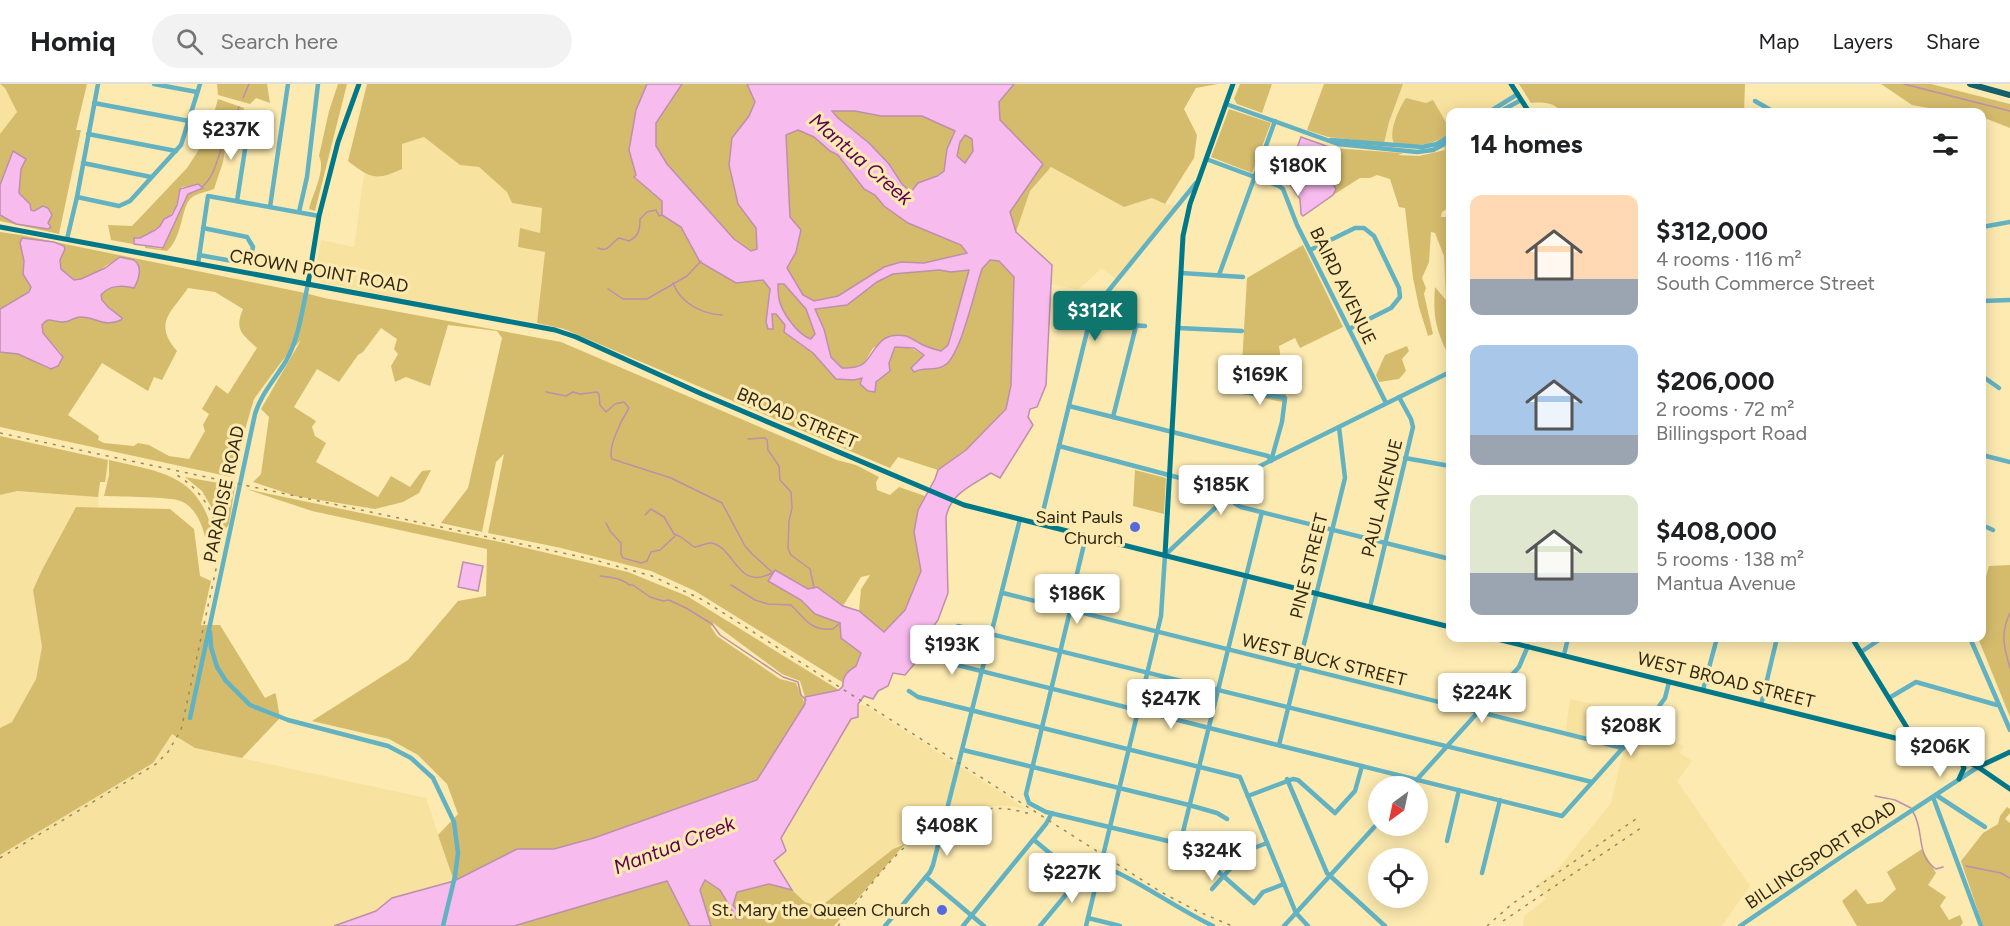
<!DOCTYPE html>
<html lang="en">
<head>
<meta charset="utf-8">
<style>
  :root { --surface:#fff; --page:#f2f2f2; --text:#202124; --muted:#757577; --line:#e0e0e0; --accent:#0f766e }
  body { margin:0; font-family:Figtree,sans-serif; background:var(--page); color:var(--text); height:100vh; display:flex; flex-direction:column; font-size:22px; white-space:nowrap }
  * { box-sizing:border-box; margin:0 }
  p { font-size:20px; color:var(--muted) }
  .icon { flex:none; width:33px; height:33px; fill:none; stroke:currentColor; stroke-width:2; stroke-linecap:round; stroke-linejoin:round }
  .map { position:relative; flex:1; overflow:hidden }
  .side { position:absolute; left:1446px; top:24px; width:540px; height:534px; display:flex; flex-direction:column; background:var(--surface); border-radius:12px; box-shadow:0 3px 15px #0003 }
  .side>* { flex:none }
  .needle { width:39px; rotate:213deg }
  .buttons { position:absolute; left:1368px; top:692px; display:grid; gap:12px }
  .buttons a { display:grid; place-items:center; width:60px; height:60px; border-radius:50%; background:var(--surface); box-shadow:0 3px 15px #0003; font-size:30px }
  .price { position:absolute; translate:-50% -51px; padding:0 14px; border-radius:6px; background:#fff; color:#222; font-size:20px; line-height:39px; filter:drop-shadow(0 2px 3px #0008) }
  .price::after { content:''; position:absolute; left:50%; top:36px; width:18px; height:14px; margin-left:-9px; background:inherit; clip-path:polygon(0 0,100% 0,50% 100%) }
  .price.current { background:var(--accent); color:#fff }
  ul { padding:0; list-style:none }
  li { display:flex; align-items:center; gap:18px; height:150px; padding:0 24px }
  li span { display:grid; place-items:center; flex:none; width:168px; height:120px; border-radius:12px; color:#555 }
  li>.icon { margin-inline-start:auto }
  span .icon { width:72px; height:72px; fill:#fffc; stroke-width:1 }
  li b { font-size:26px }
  h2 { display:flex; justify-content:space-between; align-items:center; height:72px; padding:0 24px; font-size:26px }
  header { display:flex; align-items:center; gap:36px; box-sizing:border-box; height:84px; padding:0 30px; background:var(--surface); border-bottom:2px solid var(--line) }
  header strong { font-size:28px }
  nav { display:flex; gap:33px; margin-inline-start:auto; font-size:21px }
  .search { width:420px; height:54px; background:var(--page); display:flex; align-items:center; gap:15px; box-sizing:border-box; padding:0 21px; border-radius:33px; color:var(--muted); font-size:22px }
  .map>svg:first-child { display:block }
</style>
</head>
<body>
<header>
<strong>Homiq</strong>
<div class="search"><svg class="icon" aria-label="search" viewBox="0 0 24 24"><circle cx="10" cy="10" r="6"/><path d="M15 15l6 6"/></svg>Search here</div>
<nav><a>Map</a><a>Layers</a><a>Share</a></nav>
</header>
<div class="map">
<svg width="2010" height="842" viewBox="0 0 2010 842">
  <rect width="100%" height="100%" fill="#fdeab0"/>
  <g fill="#f8e2a0">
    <polygon points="1401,0 1508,0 1515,11 1486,28 1450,28 1450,44 1433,17 1422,20 1395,58 1382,57"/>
    <polygon points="0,2 5,3 17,28 0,50"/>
    <polygon points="424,53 460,81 479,83 507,108 512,119 542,124 540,149 518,162 545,168 537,239 421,219 321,198 315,189 321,156 354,163 364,90 382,94 402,60"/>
    <polygon points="1051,83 1124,123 1153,114 1165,120 1180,122 1118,197 1102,184 1078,206 1051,200 1052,181 1016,148 1030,107"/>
    <polygon points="0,352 108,376 107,398 100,398 98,423 76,424 33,506 42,563 36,595 12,638 0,644"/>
    <polygon points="1570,615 1652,634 1663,654 1684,662 1680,669 1692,677 1677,697 1750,802 1724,839 1720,842 1523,842 1524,832 1546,815 1536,801 1557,786 1611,719 1623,667 1565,652"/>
    <polygon points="858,620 866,622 1026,725 1009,722 985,722 967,726 946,735 893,765 820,823 805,818 792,806 774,777 786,767 781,755 851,635 858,633"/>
    <polygon points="172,650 195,664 426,714 454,797 392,814 376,827 334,842 0,842 0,771 153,679"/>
  </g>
  <g fill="#d5bc6d" fill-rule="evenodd">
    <polygon points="0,0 87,0 76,46 81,46 59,150 0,137 0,50 17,28 5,4"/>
    <polygon points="217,0 267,0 270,19 256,14 250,20 218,11"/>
    <path d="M338 0H347L315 127 309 125C313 109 326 86 319 72L329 27Z"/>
    <path d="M367 0H647L636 26 629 66 636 91 634 94 663 117 662 131 681 143 700 178 736 199 763 196 770 205 766 238 773 237 772 230H776L785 241V249L813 269 836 295 863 294 876 298 889 279 895 264C907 262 914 264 924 272L916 278 918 285H932L966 237 982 185 990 176 999 177 1014 193 1011 301 1006 325 966 367 938 386 898 373 890 384 564 245 537 239 545 168 518 163 520 144 540 149 542 124 512 119 507 108 479 83 460 81 424 53 402 60V85C376 97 371 95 348 77Z"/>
    <polygon points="682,0 747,0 755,18 749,32 732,54 738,120 756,144 757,165 751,167 734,155 667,80 656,62 656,39"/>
    <polygon points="1014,0 1218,0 1196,4 1184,25 1197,51 1194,74 1165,120 1152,114 1124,123 1051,83 1030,107 1016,148 1010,128 1043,80 1000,36 999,18"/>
    <polygon points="1240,0 1272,0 1262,29 1237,20 1234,15"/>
    <polygon points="1324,0 1403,0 1389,38 1384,59 1328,53 1307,46"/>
    <path d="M1519 0H1745L1744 28H1561C1554 18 1542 18 1531 19Z"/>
    <polygon points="1881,0 1931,0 2010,20 2010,44 1982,33 1982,28 1951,28 1912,21"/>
    <path d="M1406 14 1426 19 1433 16 1450 45V50C1428 63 1419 62 1394 59 1388 48 1399 24 1406 14Z"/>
    <path d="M218 15 244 24 241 47 230 49 226 58 223 78 214 105C207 108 197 109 191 114 181 123 183 153 167 167L145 164V162L161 165 164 163 185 114 190 108 200 106 192 102 182 103C177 109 178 116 176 122 172 134 146 155 134 154L133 160 111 156 108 141 132 142 187 84 207 53Z"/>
    <polygon points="1229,25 1271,39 1252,89 1211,73"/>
    <path d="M831 26 855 27 881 32H922L955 47 947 65 944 87C930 97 922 93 911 108L902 100 889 80 869 59 838 34Z"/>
    <polygon points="798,46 814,53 830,67 838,71 864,104 875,111 884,122 908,139 961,161 968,169 924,179 901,178 884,183 838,212 814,217 803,211 787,184 796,168 790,133 786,50"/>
    <polygon points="965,50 972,55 973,67 965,79 957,72 960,58"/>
    <path d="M1450 60V123L1442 128 1441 133H1450V263L1446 266C1435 243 1433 229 1435 203L1446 216 1444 172 1435 149 1431 148 1429 178 1422 194 1426 204 1424 210 1433 250 1428 252 1419 223 1413 194 1405 124 1399 123 1390 95 1377 91 1370 94H1360L1333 111 1336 105 1324 85 1332 64 1403 69 1398 71 1419 72 1445 66 1444 63Z"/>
    <path d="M0 148 21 151 305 209 324 214 561 258 837 376 856 381 879 393 876 398 877 406 890 411 899 403 925 412 918 426 914 448 921 487 905 526 884 548 859 527 861 505 870 491 861 493 843 522 817 503 809 505 775 486 768 497 801 516 815 530 840 539 841 554 861 569 856 583 848 587 842 598 695 507 651 487 561 464 488 449 504 370 496 378 482 448 441 439 468 404 502 254 497 247 448 241 430 302 406 293 395 298 391 282 398 270 394 265 397 255 381 244 363 268 358 271 339 298 317 285 294 323 316 337 312 343 315 352 326 359 316 378 378 413 391 392 410 403 422 387 431 386 419 409 403 418 375 425 295 412 253 398 261 390 269 333 261 325 301 256 282 277 254 315 231 393 0 343V268L18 270 49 285 54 284 61 269 43 249 42 241 48 235C61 238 68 233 81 233 96 234 107 244 122 234 114 227 102 221 101 211 110 201 123 202 135 203L139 188 136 177C112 166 100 195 74 196L61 185 60 176 65 165 64 162 54 158 24 154 20 159 24 177 23 190 30 200 31 204 25 211 0 225ZM188 204 215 208 243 225C234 246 242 250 257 264L228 310 216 301 202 325 209 330 203 341 205 347 189 375 169 372 149 361 138 359 134 362 104 359 98 356 99 352 68 331 102 279 148 307 154 293 162 296 177 267C153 239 171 229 188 204Z"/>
    <polygon points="1303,161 1343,243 1300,264 1295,254 1279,262 1287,319 1229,307 1236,279 1242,280 1247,194"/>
    <polygon points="939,186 951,188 969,186 951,251 948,261 941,267 925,262 906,252 895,252 873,264 864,279 854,284 842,284 830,273 824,245 815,225 847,221 877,198 893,190"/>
    <path d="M778 200H784L806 225 815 250 811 255C797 250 782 229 779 214 778 210 778 204 778 200Z"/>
    <polygon points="1407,262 1409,267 1402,275 1406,287 1399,295 1379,298 1376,291 1385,271"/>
    <polygon points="0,352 108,376 105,398 100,398 98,413 17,407 0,411"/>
    <path d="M109 376C161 388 199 390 213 450L205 453C202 440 196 425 183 418 173 412 119 413 104 412L109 391Z"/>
    <polygon points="1135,386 1166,394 1164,430 1133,422"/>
    <polygon points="185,393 235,402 229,440 225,446 202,407"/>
    <polygon points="246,405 505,459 628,488 687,512 839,606 805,613 800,597 782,590 713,539 711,543 717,552 780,595 796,599 805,620 757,696 594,754 554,765 517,765 454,797 438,751 458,730 447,700 418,671 389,655 312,637 408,576 458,517 486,512 487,465 312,427"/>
    <polygon points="76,423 170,425 194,445 200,492 211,497 201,541 220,541 265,614 275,609 276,611 280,634 242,674 195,664 172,650 153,679 0,771 0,644 12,638 36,595 42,563 33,506 42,486"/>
    <polygon points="2010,481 2010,633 1978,554 1982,554 1982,507 1989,482"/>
    <polygon points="2007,723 2010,725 2010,729 2005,735 2010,739 2010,842 1983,842 1961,777 1983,749 1998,740 2000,732"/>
    <polygon points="905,760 834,842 711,842 700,806 705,796 720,806 738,835 733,821 737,808 769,800 792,806 805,818 820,823 893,765"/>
    <polygon points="1922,765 1936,789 1928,801 1946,813 1940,822 1949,836 1960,831 1963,839 1960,842 1857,842 1842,817 1856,805 1867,820 1882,818 1896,805 1887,788"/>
    <polygon points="667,797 690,842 514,842"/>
  </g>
  <g fill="#f8bbee" stroke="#bc8fab" stroke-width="1.5" fill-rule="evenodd">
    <path d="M647 0H682L656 39V62L667 80 734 155 751 167 757 165 756 144 738 120 729 81 732 54 749 32 755 18 747 0H1014L999 18 1000 36 1043 80 1010 128 1016 148 1052 181 1046 301 1037 323 1030 325 1028 333 1033 341 1000 394 991 389C971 402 951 409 946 433L948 509 938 536 925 554 927 559 922 571 905 591 893 589 888 602 878 607 873 615 864 612 858 620V633L851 635 781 754 786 767 774 777 792 806 769 800 737 808 733 821 743 834 737 835 720 806 705 796 700 806 711 842H690L667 797 514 842H334L376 827 392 814 454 797 517 765H554L594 754 757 696 805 620V613L839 606 843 602C842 592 848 587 856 582L861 569 841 554 840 539 815 530 801 516 768 497 775 486 808 505 817 503 843 522 859 527 884 548 905 526 921 487 914 448 918 426 935 395 938 386 966 366 1006 325 1011 301 1014 193 999 177 990 176 982 185C975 205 961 271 945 281 936 288 923 282 914 288L911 284 924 271 914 264 895 263 889 279 890 287 876 298 875 308 868 307 860 300 862 294 854 296 836 295 813 269 784 248 785 241 776 230H772L773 245H768L766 238 770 205 763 196 736 199 700 178 681 143 662 131V117L634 93 636 91 629 66 636 26ZM832 27H855L881 32H922L955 47 947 65 944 87 937 92 918 99 911 108 902 100 889 80 869 59 838 34ZM798 46 814 53 830 67 838 71 864 105 875 111 884 122 908 139 961 161 967 169 924 179 901 178 884 183 838 212 814 217 803 211 787 184 796 168 801 146 790 133 786 51ZM965 51 972 55 973 67 965 79 957 72 960 58ZM939 186 951 188 969 186 951 251 948 261 941 267C935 265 929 264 923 261 917 258 912 254 906 252 880 247 877 265 865 278 859 284 850 284 842 284L831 273 824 245 815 225 847 221 877 198 893 190ZM778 200H784L806 225 815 250 811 255C798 251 782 229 779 215 778 210 778 205 778 200Z"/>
    <polygon points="1301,53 1332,64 1324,85 1336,105 1333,111 1303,132 1301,130 1300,115 1286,95"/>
    <polygon points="13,67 26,75 21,85 19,109 30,120 31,126 34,127 43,122 48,124 52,131 48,139 51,143 48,145 16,140 0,131 0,101"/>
    <polygon points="198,100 203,104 188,110 163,164 134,160 134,154 140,154 155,146 160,142 164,135 172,131 177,121 180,105"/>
    <path d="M22 154 54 158 64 162 65 165 60 176 61 185 74 196 81 195 105 184 120 173 134 176C143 183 139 195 134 204 123 201 109 201 101 211L102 216 108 223 122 234 121 236C103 244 97 233 80 233 73 233 69 239 62 238 53 238 48 232 42 241L43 249 63 273 58 282 51 285 18 270 0 268V225L29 208 31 203 23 190 24 177 20 159Z"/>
    <polygon points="463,478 483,482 478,507 458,503"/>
  </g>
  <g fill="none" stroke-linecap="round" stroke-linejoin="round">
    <g stroke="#bc8fab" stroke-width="1.5">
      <polyline points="1904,0 2010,27"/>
      <polyline points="243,14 249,0"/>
      <path d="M202 103C216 91 218 71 225 54 229 44 235 34 239 23"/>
      <path d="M598 164C609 169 611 158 619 154L629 157C639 152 640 145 640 135L647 128 656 126 659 132 662 131"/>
      <path d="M673 199C680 219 702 230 722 231"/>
      <polyline points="608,205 623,215 647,215 687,192 701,177"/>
      <path d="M546 308 566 312 573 308 580 310 597 308 599 310 600 321 606 328 615 320 624 318 629 324C622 335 607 364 612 375L671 394 722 419 745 462 752 470 773 489"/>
      <polyline points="748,355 765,354 767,356 768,366 779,382 780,396 791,408 792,424 789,437 788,465 791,471 810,485 814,504"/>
      <path d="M645 431 651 425 664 433 674 450 681 453 694 463C700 463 706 458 712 459 736 465 737 507 772 489"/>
      <polyline points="606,439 610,447 621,459 621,470 623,474 641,479 647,477 651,468 660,466 675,452"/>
      <path d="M600 492C609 493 622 494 629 501H633L650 513 663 517 669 516 686 524 712 540 720 551 783 593 798 598 801 611 806 616"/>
      <path d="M731 501 755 516 768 520 791 521C805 534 809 547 833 545L840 539"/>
      <path d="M2010 529C2000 549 2004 564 2010 584"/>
      <polyline points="1875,712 1895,716 1911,724"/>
      <path d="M1913 728C1925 747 1915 771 1936 785L1943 783"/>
      <polyline points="1966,782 2001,789 2010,794"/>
    </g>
    <g stroke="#63b2c2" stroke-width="4.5">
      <polyline points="154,0 197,8"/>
      <polyline points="1755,17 1774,28"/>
      <polyline points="94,19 189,37"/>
      <polyline points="1226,20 1338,60 1417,68 1433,66 1450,57"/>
      <polyline points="1489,28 1518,10"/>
      <polyline points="1499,28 1521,16"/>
      <polyline points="1835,28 1836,28"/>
      <polyline points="88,50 176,67"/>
      <polyline points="1331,56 1422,63 1437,60 1450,52"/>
      <polyline points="1206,75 1279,102 1283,105 1297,141 1386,319"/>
      <polyline points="83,79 151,93"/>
      <polyline points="77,113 119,122 130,117 181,61 200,0"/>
      <polyline points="237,117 249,40"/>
      <polyline points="270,123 288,0"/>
      <polyline points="299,128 307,93 318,0"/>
      <polyline points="1982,143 2010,138"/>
      <polyline points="67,155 77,113 98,0"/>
      <polyline points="1310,166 1355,144 1364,144 1374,152 1399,204 1400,213 1391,224 1349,245"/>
      <polyline points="199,171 249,180 253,163 247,153 203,144"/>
      <polyline points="198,180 208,112 319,132"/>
      <polyline points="1181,189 1243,193"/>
      <polyline points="1219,191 1275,37"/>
      <polyline points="1982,217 2010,216"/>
      <polyline points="1088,238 1145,242"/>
      <polyline points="1178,244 1242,247"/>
      <polyline points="1982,292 1999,304"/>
      <polyline points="1069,322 1268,372 1271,377 1282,338 1285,314 1223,305"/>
      <polyline points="1113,333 1136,242"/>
      <path d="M1059 362 1214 403C1226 408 1229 418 1241 423L1450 475"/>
      <polyline points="1982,371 2010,378"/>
      <polyline points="1405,374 1450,382"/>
      <polyline points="1040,440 1092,227 1196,99"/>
      <polyline points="1982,441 1993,446"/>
      <polyline points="1086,452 1069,523 1070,527 1026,710 1029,719 1046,728 1189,762 1254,819 1263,808 1284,800"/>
      <polyline points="1003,509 1623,664"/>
      <polyline points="1370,523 1413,343 1411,335 1399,313"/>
      <polyline points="958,542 1592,698"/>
      <polyline points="210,548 211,563 217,583 226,597 250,621 288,636 388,662 411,674 433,694 454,738 458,769 455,792 443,842"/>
      <polyline points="1765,554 1776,556"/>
      <polyline points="1970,554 2010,646"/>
      <polyline points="1861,568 1882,554"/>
      <polyline points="1564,571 1568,554"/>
      <polyline points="929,574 1562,732 1655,628 1665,614 1669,598"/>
      <polyline points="1703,606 1717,554"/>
      <polyline points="909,607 918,613 1240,693 1296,829 1308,842"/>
      <polyline points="1889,614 1916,598 1997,621"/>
      <polyline points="1761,621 1777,554"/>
      <path d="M190 634 255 330C261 310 275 295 286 277 299 254 302 226 308 200"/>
      <polyline points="1279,661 1345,394 1339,343"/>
      <polyline points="963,666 1189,721 1217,729 1227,735"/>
      <polyline points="1287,695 1327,789 1385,842"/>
      <polyline points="1411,702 1519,583 1528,562"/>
      <polyline points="1936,711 1985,743"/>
      <polyline points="1248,712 1293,695 1298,696 1335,729 1355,707 1362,682"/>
      <polyline points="1933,713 1981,842"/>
      <polyline points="1034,756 1080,794"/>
      <polyline points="1447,757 1459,706"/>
      <polyline points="1180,760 1262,428"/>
      <polyline points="1482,789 1500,716"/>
      <polyline points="926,793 984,842"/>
      <polyline points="1212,805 1246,767 1267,759"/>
      <polyline points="1088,834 1120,842"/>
      <polyline points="885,842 930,788 933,781 1020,435"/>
      <polyline points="963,842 1046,740 1052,729"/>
      <path d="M1040 842 1093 778C1136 794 1172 822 1213 842"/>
      <polyline points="1086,842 1161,532 1165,471 1260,382 1450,288"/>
      <polyline points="1284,842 1378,739"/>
      <polyline points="1740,842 1847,769 1978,683"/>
    </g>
    <g stroke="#007889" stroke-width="5">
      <polyline points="1511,0 1529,28"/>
      <polyline points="0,143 555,246 576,253 702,310 964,421 1450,543"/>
      <polyline points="308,200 319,132 338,58 359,0"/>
      <polyline points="1165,471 1183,152 1190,120 1233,0"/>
      <polyline points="1493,554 1947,667 1978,683 2010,705"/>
      <polyline points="1852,554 1917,660"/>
      <polyline points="1959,674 1964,684 1959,695"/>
      <polyline points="1978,683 2010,668"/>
    </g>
    <polyline stroke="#14606d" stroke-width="6" points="1970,0 2010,11"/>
    <g stroke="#968960" stroke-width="1.5" stroke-dasharray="3 6" stroke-linecap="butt">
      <polyline points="0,349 591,475 652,492 703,516 1161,808 1197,827 1232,842"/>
      <path d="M0 774 156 680 168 668 181 646 218 476C224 440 204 405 173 389"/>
      <polyline points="1503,837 1641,744"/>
      <path d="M838 842C859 817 882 783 906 762 917 751 931 744 945 738 978 723 999 720 1034 731"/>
      <polyline points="1487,842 1512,820 1636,735"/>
    </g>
  </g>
  <g fill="#5569df" stroke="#fdeab0" stroke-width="2">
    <circle cx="1135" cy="443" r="6"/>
    <circle cx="942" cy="826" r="6"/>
  </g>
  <g text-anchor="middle" stroke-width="6" stroke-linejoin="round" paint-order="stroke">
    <g font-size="18" fill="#2f2710" stroke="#fdeab0">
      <text transform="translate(319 187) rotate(10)" y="6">CROWN POINT ROAD</text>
      <text transform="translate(1343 202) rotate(64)" y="6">BAIRD AVENUE</text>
      <text transform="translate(797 334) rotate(23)" y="6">BROAD STREET</text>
      <text transform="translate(224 410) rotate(-78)" y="6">PARADISE ROAD</text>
      <text transform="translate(1382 414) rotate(-76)" y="6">PAUL AVENUE</text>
      <text transform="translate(1309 482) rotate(-76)" y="6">PINE STREET</text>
      <text transform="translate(1324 576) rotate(14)" y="6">WEST BUCK STREET</text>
      <text transform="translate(1726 596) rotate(14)" y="6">WEST BROAD STREET</text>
      <text transform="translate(1821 771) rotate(-34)" y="6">BILLINGSPORT ROAD</text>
    </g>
    <g font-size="18" fill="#2f2710" stroke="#fdeab0" text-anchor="end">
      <text x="1123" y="439">Saint Pauls<tspan x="1123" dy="21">Church</tspan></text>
      <text x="930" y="832">St. Mary the Queen Church</text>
    </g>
    <g font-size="20" font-style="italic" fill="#5c0055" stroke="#fdeab0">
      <text transform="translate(861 75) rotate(41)" y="7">Mantua Creek</text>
      <text transform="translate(674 761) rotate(-21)" y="7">Mantua Creek</text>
    </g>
  </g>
</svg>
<div class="buttons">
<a><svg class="needle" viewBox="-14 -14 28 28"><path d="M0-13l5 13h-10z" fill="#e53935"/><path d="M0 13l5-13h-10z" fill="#757577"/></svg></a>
<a><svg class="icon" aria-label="locate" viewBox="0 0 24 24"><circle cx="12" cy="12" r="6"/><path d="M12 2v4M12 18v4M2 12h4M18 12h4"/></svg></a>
</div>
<b class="price" style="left:231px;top:77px">$237K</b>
<b class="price" style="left:1298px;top:113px">$180K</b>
<b class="price current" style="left:1095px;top:258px">$312K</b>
<b class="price" style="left:1260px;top:322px">$169K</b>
<b class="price" style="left:1221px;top:432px">$185K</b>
<b class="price" style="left:1077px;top:541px">$186K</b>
<b class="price" style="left:952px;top:592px">$193K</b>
<b class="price" style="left:1482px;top:640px">$224K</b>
<b class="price" style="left:1171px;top:646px">$247K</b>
<b class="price" style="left:1631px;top:673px">$208K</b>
<b class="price" style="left:1940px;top:694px">$206K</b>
<b class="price" style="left:947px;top:773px">$408K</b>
<b class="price" style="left:1212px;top:798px">$324K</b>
<b class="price" style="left:1072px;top:820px">$227K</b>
<section class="side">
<h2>14 homes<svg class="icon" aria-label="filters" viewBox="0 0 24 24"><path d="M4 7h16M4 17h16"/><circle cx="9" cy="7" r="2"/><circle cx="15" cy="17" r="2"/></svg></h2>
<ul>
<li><span style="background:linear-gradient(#ffd9b3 70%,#9aa5b1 0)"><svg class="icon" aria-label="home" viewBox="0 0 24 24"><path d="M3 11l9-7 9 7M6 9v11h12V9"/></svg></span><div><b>$312,000</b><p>4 rooms · 116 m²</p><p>South Commerce Street</p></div></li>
<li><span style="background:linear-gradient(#a9c7e8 75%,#9aa5b1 0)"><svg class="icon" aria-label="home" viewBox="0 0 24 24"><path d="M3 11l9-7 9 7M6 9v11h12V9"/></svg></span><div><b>$206,000</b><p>2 rooms · 72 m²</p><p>Billingsport Road</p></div></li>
<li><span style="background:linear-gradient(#dfe7d0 65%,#9aa5b1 0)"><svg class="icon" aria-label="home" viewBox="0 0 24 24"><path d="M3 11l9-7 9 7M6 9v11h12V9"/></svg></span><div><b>$408,000</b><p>5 rooms · 138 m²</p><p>Mantua Avenue</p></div></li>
</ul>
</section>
</div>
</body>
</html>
